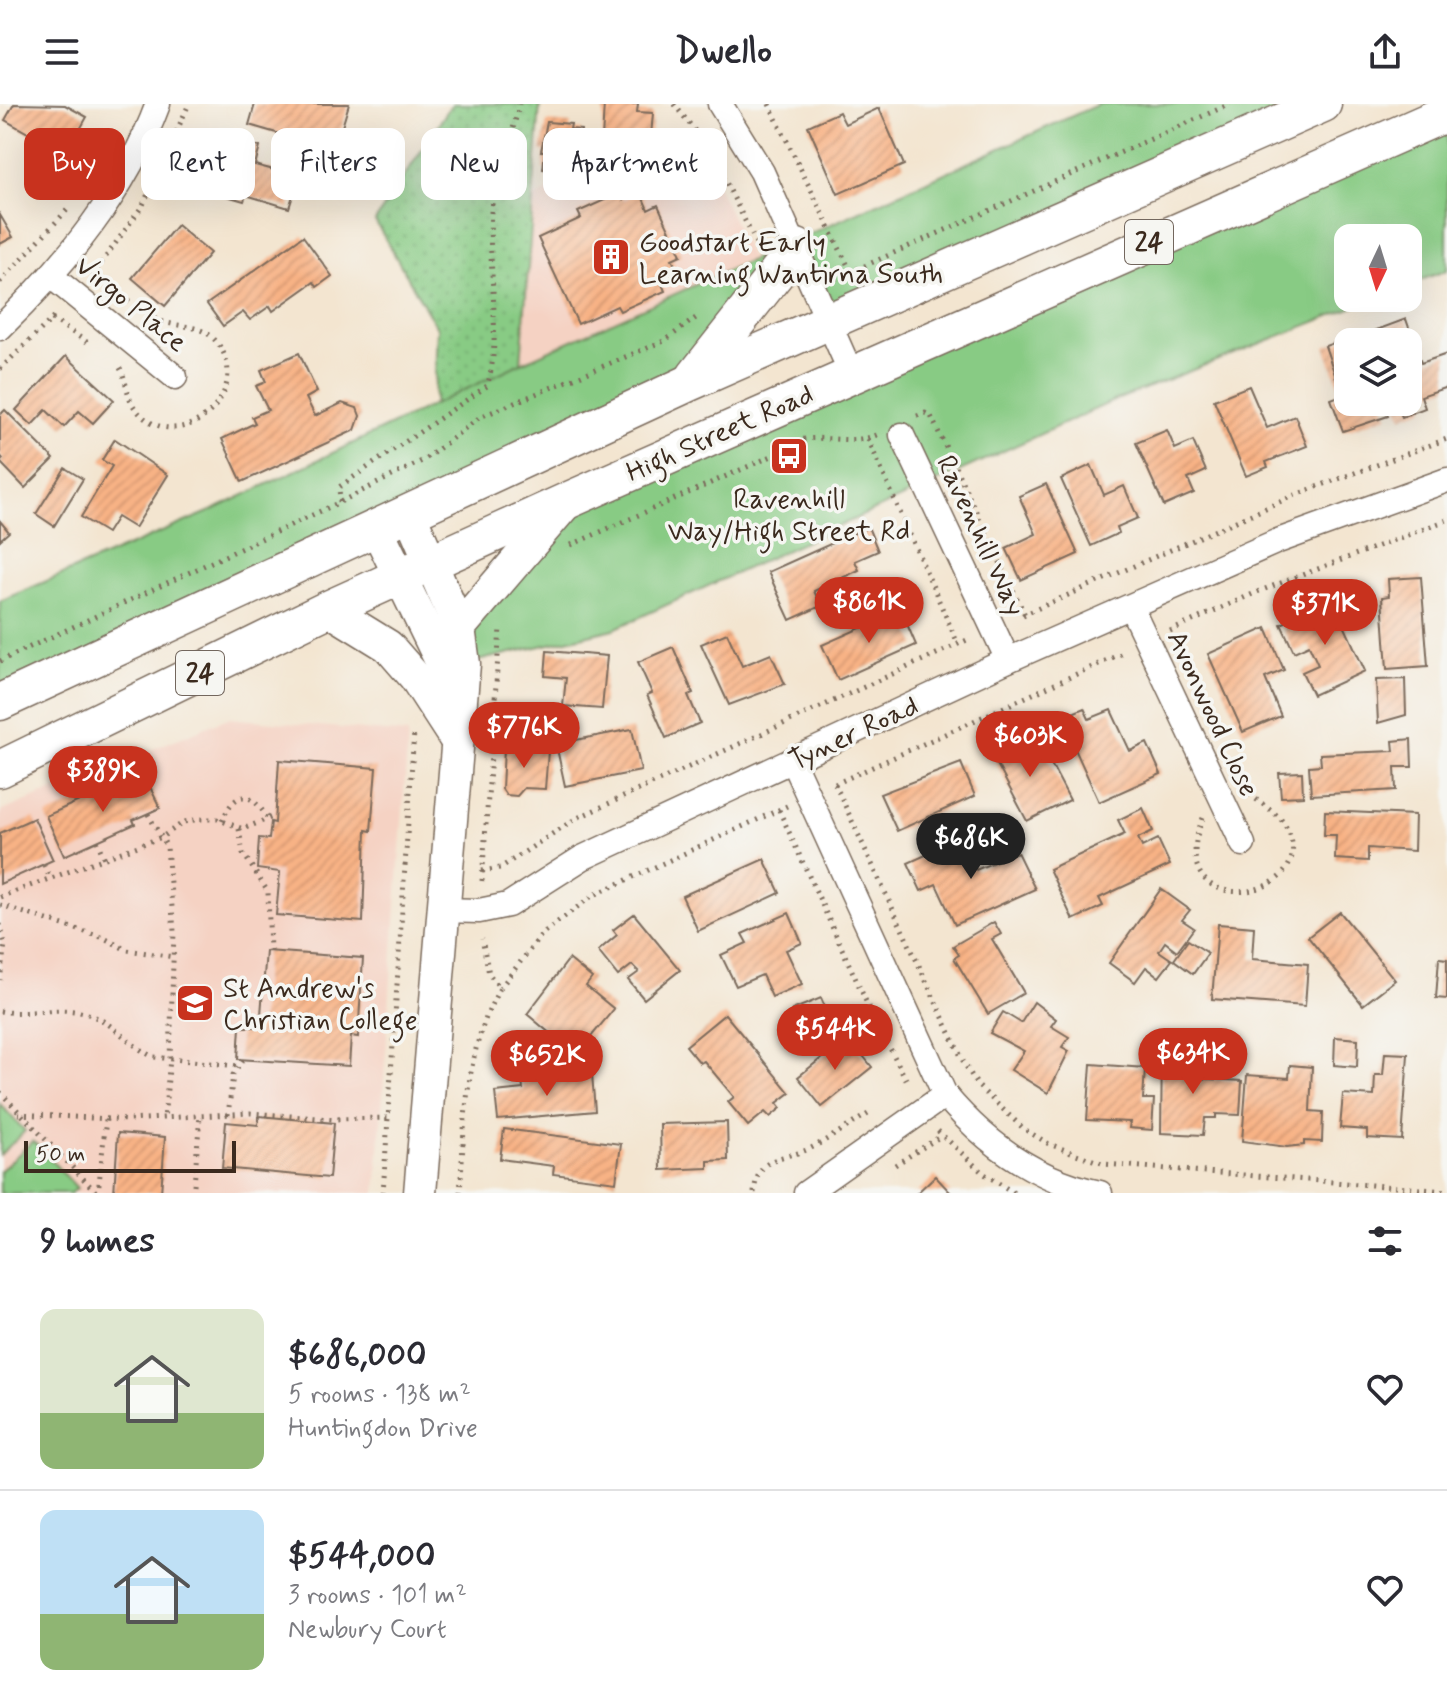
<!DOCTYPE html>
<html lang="en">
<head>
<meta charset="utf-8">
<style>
  :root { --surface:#fff; --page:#f2f2f3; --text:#2b2b33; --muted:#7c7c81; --line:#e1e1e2; --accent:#c8321e }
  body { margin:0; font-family:Mynerve,sans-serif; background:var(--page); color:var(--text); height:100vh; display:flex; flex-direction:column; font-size:30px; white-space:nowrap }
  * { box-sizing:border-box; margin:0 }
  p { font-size:26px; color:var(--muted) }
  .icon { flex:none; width:44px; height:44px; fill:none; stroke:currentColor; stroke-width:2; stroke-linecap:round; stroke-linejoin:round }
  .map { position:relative; height:1089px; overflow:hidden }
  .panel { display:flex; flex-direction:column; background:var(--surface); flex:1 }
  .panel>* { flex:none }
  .banner { position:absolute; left:24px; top:24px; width:800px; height:72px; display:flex; gap:16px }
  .needle { width:52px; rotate:184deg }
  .fabs { position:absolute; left:1334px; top:120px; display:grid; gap:16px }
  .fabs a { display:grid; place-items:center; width:88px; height:88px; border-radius:16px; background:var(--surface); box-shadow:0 8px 32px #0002; font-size:40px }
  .scale { position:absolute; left:24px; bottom:20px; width:212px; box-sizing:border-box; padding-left:8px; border:4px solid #3b2a1e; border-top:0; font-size:22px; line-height:28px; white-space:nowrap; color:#3b2a1e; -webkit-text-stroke:6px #f6f6f2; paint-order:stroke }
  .price { position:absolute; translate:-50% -68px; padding:0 18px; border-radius:28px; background:var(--accent); color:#fff; font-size:26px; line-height:52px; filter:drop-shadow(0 2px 4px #0008) }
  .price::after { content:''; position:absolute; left:50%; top:48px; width:24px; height:18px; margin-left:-12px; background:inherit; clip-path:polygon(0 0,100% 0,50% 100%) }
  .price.active { background:#222; color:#fff }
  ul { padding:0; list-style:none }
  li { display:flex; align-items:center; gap:24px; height:200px; padding:0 40px }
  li+li { border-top:2px solid var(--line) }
  li span { display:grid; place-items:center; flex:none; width:224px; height:160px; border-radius:16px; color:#555 }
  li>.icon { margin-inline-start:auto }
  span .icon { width:96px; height:96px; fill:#fffc; stroke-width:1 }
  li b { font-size:34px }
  h2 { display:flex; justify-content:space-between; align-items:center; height:96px; padding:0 40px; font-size:34px }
  .chip { padding:0 28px; border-radius:16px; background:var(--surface); box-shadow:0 8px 32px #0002; font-size:28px; line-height:72px }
  .chip.active { background:var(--accent); color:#fff }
  header { display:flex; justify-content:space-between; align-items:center; height:104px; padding:0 40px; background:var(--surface); font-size:36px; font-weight:800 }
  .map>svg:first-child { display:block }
</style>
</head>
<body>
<header><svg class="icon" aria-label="menu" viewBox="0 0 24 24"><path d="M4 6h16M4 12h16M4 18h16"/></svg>Dwello<svg class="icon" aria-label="share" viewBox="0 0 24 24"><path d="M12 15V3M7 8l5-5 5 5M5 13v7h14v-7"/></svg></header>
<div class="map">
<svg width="1447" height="1089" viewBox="0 0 1447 1089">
  <defs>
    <pattern id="grass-dots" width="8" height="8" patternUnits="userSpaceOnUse" patternTransform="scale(2)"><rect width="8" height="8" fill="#88cb84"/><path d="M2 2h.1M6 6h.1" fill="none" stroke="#76ae72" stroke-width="1.8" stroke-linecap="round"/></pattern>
    <pattern id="building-hatch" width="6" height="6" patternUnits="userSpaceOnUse" patternTransform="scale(2)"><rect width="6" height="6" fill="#f8b285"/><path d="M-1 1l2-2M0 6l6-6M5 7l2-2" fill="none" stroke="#d69972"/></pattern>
  </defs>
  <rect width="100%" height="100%" fill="#f6f6f2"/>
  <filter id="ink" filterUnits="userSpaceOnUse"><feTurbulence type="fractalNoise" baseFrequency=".0125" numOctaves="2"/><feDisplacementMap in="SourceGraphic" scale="16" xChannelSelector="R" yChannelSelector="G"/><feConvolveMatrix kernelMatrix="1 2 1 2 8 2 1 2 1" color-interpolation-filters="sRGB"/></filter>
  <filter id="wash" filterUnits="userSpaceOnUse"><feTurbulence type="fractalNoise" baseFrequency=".006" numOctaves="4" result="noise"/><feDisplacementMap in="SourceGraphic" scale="32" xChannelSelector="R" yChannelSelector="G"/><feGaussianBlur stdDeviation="1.8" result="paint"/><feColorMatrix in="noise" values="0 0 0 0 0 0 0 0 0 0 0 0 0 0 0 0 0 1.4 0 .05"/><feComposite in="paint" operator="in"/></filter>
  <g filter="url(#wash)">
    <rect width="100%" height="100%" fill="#f3e5d0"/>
    <g fill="#f5d2c3">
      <polygon points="682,24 708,62 752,156 521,259 534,94"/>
      <polygon points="228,614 408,630 376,1089 0,1089 0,708"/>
    </g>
    <polygon fill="url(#grass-dots)" stroke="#627a51" stroke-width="2" points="452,0 540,0 521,259 434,302 437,224 375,117"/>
    <g fill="#88cb84" stroke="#627a51" stroke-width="2">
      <polygon points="1099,0 1323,0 830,219 797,144 689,279 0,598 0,497 211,407 521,259"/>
      <polygon points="1447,9 1447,166 1408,181 1408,134 1348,134 1348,194 1376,194 1111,298 614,525 464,560 468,511 569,396"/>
      <polygon points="0,1000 25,1027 0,1051"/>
      <polygon points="33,1037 77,1084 71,1089 0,1089 0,1067"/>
    </g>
    <g id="blocks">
      <g fill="url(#building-hatch)">
        <polygon points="14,0 65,1 87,13 70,43 88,53 68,89 46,77 52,66 32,55 42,37 5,16"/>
        <polygon points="255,0 349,0 335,46 249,21"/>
        <polygon points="604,0 638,0 637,8 653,9 651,32 634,30 633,38 602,35"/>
        <polygon points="879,4 904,61 838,90 808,22 839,8 845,20"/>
        <polygon points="547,18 571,20 570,25 581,26 578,68 543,65 545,47 541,47"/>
        <polygon points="222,32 260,43 255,61 274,66 273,71 297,79 289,104 246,91 244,97 206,86"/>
        <polygon points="640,87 648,106 658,101 681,151 672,155 680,172 662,180 665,187 620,207 617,202 578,220 538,134 581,114 578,108 620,89 623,96"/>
        <polygon points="0,111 13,133 0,140"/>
        <polygon points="177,121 210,149 165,202 132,174"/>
        <polygon points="303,132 332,172 317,183 314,178 273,207 270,202 250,216 243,208 223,222 207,200"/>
        <polygon points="1406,215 1421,259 1447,250 1447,283 1421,292 1425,304 1402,313 1396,298 1408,298 1408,238 1375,238 1371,228"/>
        <polygon points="1359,230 1362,238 1348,238 1348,298 1383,298 1388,312 1343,327 1331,295 1342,291 1325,242"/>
        <polygon points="299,249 317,288 306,294 315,312 342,299 357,304 360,312 355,326 242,378 222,335 255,319 252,313 268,306 256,282 266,278 261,266"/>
        <polygon points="66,252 114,296 93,319 79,307 64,323 46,306 32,321 16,306"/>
        <polygon points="1249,282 1267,324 1295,312 1307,342 1266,358 1268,363 1246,372 1214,296"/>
        <polygon points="5,306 54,355 25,384 0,358 3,355 0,351 0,311"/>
        <polygon points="1167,326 1175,345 1193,337 1206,367 1188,375 1194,389 1164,402 1136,339"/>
        <polygon points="115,335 168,371 135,424 117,413 107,429 81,413 112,362 102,356"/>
        <polygon points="1091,361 1104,391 1124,382 1138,414 1117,423 1119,429 1091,442 1061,375"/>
        <polygon points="65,364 83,375 54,422 36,410"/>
        <polygon points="1046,380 1078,450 1021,476 1006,444 1036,430 1019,392"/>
        <polygon points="0,417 9,428 0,436"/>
        <polygon points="868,423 878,447 855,457 859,466 814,487 821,502 790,516 768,468"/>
        <polygon points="1421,473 1428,562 1387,565 1382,493 1389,492 1388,475"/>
        <polygon points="1333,497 1365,567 1313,591 1302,568 1318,561 1309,541 1294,548 1281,520"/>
        <polygon points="901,506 916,541 838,576 822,541"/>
        <polygon points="1266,524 1284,566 1265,574 1281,612 1243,628 1208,550"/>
        <polygon points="727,529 742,562 771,550 785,580 729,601 701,540"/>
        <polygon points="673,543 693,589 688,591 700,619 666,634 647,591 652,589 638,558"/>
        <polygon points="547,547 607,552 602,605 563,602 566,574 545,572"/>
        <polygon points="1405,575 1406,611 1378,619 1376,576"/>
        <polygon points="1084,604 1089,615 1111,606 1130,647 1147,639 1161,670 1099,698 1061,614"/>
        <polygon points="632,625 641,667 565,682 556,640"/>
        <polygon points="1020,634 1028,647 1041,641 1070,696 1027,717 991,649"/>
        <polygon points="1411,635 1412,663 1395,663 1396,686 1311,691 1309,662 1321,661 1320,650 1394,647 1393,637"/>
        <polygon points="504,644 548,647 545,685 524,684 517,692 506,691 502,685"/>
        <polygon points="279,656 376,664 371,727 366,726 363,818 276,811 280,768 257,765 259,734 269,735 271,718 275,719"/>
        <polygon points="961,659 975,692 897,727 880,690"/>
        <polygon points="143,668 160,704 133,716 135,720 64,752 46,712"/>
        <polygon points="1302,668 1303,692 1281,693 1279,669"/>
        <polygon points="1143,704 1153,727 1138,734 1142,743 1158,735 1170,761 1099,794 1103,802 1073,816 1049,765 1125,730 1118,716"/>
        <polygon points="1325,707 1415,711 1414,747 1368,744 1368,757 1335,755 1336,731 1324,731"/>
        <polygon points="34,714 53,756 0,780 0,729"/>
        <polygon points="965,741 976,766 1017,748 1035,785 955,821 936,780 921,787 908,759 939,745 942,751"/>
        <polygon points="764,755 780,789 698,827 682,792"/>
        <polygon points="1161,785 1190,806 1182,816 1194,824 1177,847 1165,838 1159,847 1172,856 1159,873 1146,863 1135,878 1109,859"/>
        <polygon points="1340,808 1395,876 1363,901 1308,833"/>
        <polygon points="789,809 802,839 786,846 802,880 772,893 762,871 736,882 721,851 747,839 742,830"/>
        <polygon points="634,810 680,866 644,895 628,876 639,868 632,861 618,872 598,847 617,831 613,826"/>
        <polygon points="994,818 1001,830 992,835 1024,889 988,910 954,854 959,851 953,842"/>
        <polygon points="1218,820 1254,823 1252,855 1308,860 1305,902 1212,895"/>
        <polygon points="1188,836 1208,849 1193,870 1174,856"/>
        <polygon points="266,847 363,854 358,933 351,932 349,962 238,955 240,923 260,923"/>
        <polygon points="1439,854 1447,855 1447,895 1436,894"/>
        <polygon points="569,855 592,874 586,882 614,905 576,951 527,910"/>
        <polygon points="821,894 828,910 800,923 792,906"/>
        <polygon points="1034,898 1056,915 1051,922 1069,933 1062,943 1069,947 1048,989 1011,966 1024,947 990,929 1003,908 1021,919"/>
        <polygon points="725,910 790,989 777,999 781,1004 770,1013 765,1008 748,1022 728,998 734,993 704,957 700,959 686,942"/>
        <polygon points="848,933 872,963 822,1003 798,973"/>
        <polygon points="1335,933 1358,935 1357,963 1334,961"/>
        <polygon points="1162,946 1195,949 1194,974 1242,977 1240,1011 1216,1010 1216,1014 1205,1014 1203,1031 1161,1029"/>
        <polygon points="1385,949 1408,950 1402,1036 1367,1034 1367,1026 1340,1024 1343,990 1374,992 1375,971 1383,971"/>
        <polygon points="1091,960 1145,964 1143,995 1154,995 1152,1026 1129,1024 1130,1018 1087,1016"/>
        <polygon points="1290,961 1312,963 1310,1007 1323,1008 1322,1038 1304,1037 1304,1041 1287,1043 1242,1037 1247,971 1289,974"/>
        <polygon points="592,970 595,1007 498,1016 495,988 523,985 522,976"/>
        <polygon points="259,1012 334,1019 329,1074 222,1064 226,1018 258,1021"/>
        <polygon points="727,1018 728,1056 708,1057 708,1064 661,1066 660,1020"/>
        <polygon points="504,1025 621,1040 616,1078 553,1070 554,1062 500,1055"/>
        <polygon points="118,1029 165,1033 161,1089 114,1089"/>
        <polygon points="935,1072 951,1089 917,1089"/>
      </g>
    </g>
  </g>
  <g filter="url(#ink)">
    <use href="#blocks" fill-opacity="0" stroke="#7b6b5c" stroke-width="2"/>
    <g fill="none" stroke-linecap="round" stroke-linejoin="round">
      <defs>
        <g id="street">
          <polyline points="720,0 762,68 851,269"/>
          <polyline points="51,172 175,273"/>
          <path d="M0 224C66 160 126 87 158 0"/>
          <polyline points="902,331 1008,556"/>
          <polyline points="1131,503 1243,740"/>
          <path d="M792 656 945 991C986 1040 1036 1076 1100 1089"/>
          <polyline points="441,806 479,807 508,801 582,754 1008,556 1278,437 1447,376"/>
          <polyline points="806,1089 945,991"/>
        </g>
        <g id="secondary">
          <polyline points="409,408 459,524 464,560 420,1089"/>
          <polyline points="376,423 460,596"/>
          <polyline points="328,505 388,542 415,573 456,636"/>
          <polyline points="459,524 567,398"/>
        </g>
        <g id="primary">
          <polyline points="695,272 797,143"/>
          <polyline points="0,598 689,279 1323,0"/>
          <polyline points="0,665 328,505 569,396 1447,9"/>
        </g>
      </defs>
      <use href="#street" stroke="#7b6b5c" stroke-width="27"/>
      <use href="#secondary" stroke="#7b6b5c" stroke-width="35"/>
      <use href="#primary" stroke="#7b6b5c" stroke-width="39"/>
      <g stroke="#7b6b5c" stroke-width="5" stroke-dasharray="2 6" stroke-linecap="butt">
        <polyline points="674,0 710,46 758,143"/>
        <polyline points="769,0 851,168"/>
        <polyline points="92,172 143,101 189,0"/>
        <polyline points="835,175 1230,0"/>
        <polyline points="0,178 68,105"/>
        <polyline points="52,215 87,238"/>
        <path d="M120 264C127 276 126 292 135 304 176 359 260 288 215 236 200 219 177 224 158 216 145 211 134 201 122 193"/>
        <polyline points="0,265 55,212"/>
        <polyline points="917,312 925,309 931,312 1025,511"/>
        <polyline points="868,335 958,540"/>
        <path d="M340 398 339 383 487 282C503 235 487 159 491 108 495 70 512 37 519 0"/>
        <path d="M571 441 774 351C803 319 844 346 879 330"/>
        <polyline points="1023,511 1295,391 1447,335"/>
        <polyline points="1170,527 1257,488 1447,416"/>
        <polyline points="0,557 340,398 424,356 480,313 664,237 700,211"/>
        <polyline points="835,680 964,959 978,982 1024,1025 1049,1040 1104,1060 1447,1087"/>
        <polyline points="835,680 1125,548"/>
        <polyline points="779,706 869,904 907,977"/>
        <polyline points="148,710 167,743 174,827 170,955 164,1015"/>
        <path d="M1203 714C1156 827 1335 795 1283 718 1274 706 1260 700 1250 690"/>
        <path d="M222 717C236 684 251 687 268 715"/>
        <polyline points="239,725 243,749 268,788 270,848"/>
        <polyline points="97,737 104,754"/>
        <polyline points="44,761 50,774"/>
        <polyline points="482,767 500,764 575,715 967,536"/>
        <polyline points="482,777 500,524"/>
        <polyline points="0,793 162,733 184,718 200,715 217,715 243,725 275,712"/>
        <polyline points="0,801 104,834 127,846 174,853"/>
        <polyline points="0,820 5,840 0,876"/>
        <polyline points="500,884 543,829 592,792 787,702"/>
        <path d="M0 907C31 913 62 899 93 912 117 922 131 943 154 953L238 962"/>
        <polyline points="0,988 97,1089"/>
        <polyline points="18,1010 128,1016 250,1009 332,1015 389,1014"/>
        <polyline points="228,1011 233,971 244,955"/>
        <polyline points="938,1027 983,1069 1014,1089"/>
        <polyline points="895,1061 941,1032"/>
        <polyline points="194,1081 200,1012"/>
        <polyline points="98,1089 106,1015"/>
        <polyline points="383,1089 414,628"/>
        <path d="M460 1089C465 1019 464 948 500 884L489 870 482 835"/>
        <path d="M754 1089C758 1047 787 1057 813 1043 832 1033 850 1021 868 1010"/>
      </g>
      <use href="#street" stroke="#fff" stroke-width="24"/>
      <use href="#secondary" stroke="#fff" stroke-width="32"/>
      <use href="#primary" stroke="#fff" stroke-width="36"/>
    </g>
  </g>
  <defs>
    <symbol id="building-square" viewBox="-11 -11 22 22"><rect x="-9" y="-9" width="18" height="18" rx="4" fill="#c8321e" stroke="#f6f6f2"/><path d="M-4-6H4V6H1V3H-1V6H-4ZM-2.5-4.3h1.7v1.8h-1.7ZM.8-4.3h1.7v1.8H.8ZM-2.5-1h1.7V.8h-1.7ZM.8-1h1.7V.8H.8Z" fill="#fff"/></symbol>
    <symbol id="bus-square" viewBox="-11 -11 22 22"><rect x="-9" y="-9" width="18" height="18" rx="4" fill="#c8321e" stroke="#f6f6f2"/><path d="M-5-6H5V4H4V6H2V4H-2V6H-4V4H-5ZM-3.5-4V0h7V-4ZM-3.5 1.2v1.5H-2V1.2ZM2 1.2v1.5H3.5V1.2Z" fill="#fff"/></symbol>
    <symbol id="school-square" viewBox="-11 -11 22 22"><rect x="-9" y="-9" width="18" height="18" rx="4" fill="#c8321e" stroke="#f6f6f2"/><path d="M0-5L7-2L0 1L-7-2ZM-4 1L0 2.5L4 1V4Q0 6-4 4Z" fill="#fff"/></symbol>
  </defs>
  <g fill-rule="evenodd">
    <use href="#building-square" x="589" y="131" width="44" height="44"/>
    <use href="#bus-square" x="767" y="330" width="44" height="44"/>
    <use href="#school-square" x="173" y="877" width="44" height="44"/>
  </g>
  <g text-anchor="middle" stroke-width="7" stroke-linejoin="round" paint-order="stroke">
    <g fill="#f6f6f2" stroke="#73675e" stroke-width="2">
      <rect x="1125" y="116" width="48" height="44" rx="6"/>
      <rect x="176" y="547" width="48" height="44" rx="6"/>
    </g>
    <g font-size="26" font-weight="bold" fill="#3b2a1e">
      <text x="1149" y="147">24</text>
      <text x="200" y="578">24</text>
    </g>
    <g font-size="28" fill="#3b2a1e" stroke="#f6f6f2" text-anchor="start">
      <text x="639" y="147">Goodstart Early<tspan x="639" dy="32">Learning Wantirna South</tspan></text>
      <text x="789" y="404" text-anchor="middle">Ravenhill<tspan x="789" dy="32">Way/High Street Rd</tspan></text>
      <text x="223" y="893">St Andrew's<tspan x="223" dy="32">Christian College</tspan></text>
    </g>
    <g font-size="28" fill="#3b2a1e" stroke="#f6f6f2">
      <text transform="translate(132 199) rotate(39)" y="10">Virgo Place</text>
      <text transform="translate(719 328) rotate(-24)" y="10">High Street Road</text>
      <text transform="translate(982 431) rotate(65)" y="10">Ravenhill Way</text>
      <text transform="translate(1214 609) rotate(65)" y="10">Avonwood Close</text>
      <text transform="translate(853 628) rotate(-25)" y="10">Tyner Road</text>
    </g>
  </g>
</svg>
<div class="fabs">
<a><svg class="needle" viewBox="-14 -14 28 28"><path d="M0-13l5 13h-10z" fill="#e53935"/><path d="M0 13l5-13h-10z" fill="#7c7c81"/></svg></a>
<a><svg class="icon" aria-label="layers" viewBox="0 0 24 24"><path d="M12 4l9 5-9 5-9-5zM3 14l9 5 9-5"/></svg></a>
</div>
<div class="scale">50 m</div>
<b class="price" style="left:869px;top:541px">$861K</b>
<b class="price" style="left:1325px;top:543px">$371K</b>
<b class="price" style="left:524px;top:666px">$776K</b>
<b class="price" style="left:1030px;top:675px">$603K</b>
<b class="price" style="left:103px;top:710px">$389K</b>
<b class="price active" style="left:971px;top:777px">$686K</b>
<b class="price" style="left:835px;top:968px">$544K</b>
<b class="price" style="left:1193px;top:992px">$634K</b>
<b class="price" style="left:547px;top:994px">$652K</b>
<div class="banner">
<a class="chip active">Buy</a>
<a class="chip">Rent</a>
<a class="chip">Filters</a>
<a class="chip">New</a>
<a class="chip">Apartment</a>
</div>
</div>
<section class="panel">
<h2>9 homes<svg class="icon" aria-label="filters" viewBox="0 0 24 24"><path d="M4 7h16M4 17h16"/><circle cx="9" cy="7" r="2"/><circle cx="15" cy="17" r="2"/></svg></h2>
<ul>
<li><span style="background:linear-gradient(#dfe7d0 65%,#8fb573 0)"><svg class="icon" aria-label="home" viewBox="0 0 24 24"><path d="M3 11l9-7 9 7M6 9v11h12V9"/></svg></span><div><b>$686,000</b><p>5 rooms · 138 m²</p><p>Huntingdon Drive</p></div><svg class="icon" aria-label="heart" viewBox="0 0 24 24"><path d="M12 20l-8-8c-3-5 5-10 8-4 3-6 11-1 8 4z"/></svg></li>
<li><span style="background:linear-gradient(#bfe0f5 65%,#8fb573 0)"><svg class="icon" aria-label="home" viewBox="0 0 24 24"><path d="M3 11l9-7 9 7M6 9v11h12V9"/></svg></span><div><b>$544,000</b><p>3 rooms · 101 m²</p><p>Newbury Court</p></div><svg class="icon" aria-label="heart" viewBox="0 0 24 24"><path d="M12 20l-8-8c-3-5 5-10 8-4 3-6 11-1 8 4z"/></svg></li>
</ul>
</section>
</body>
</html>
